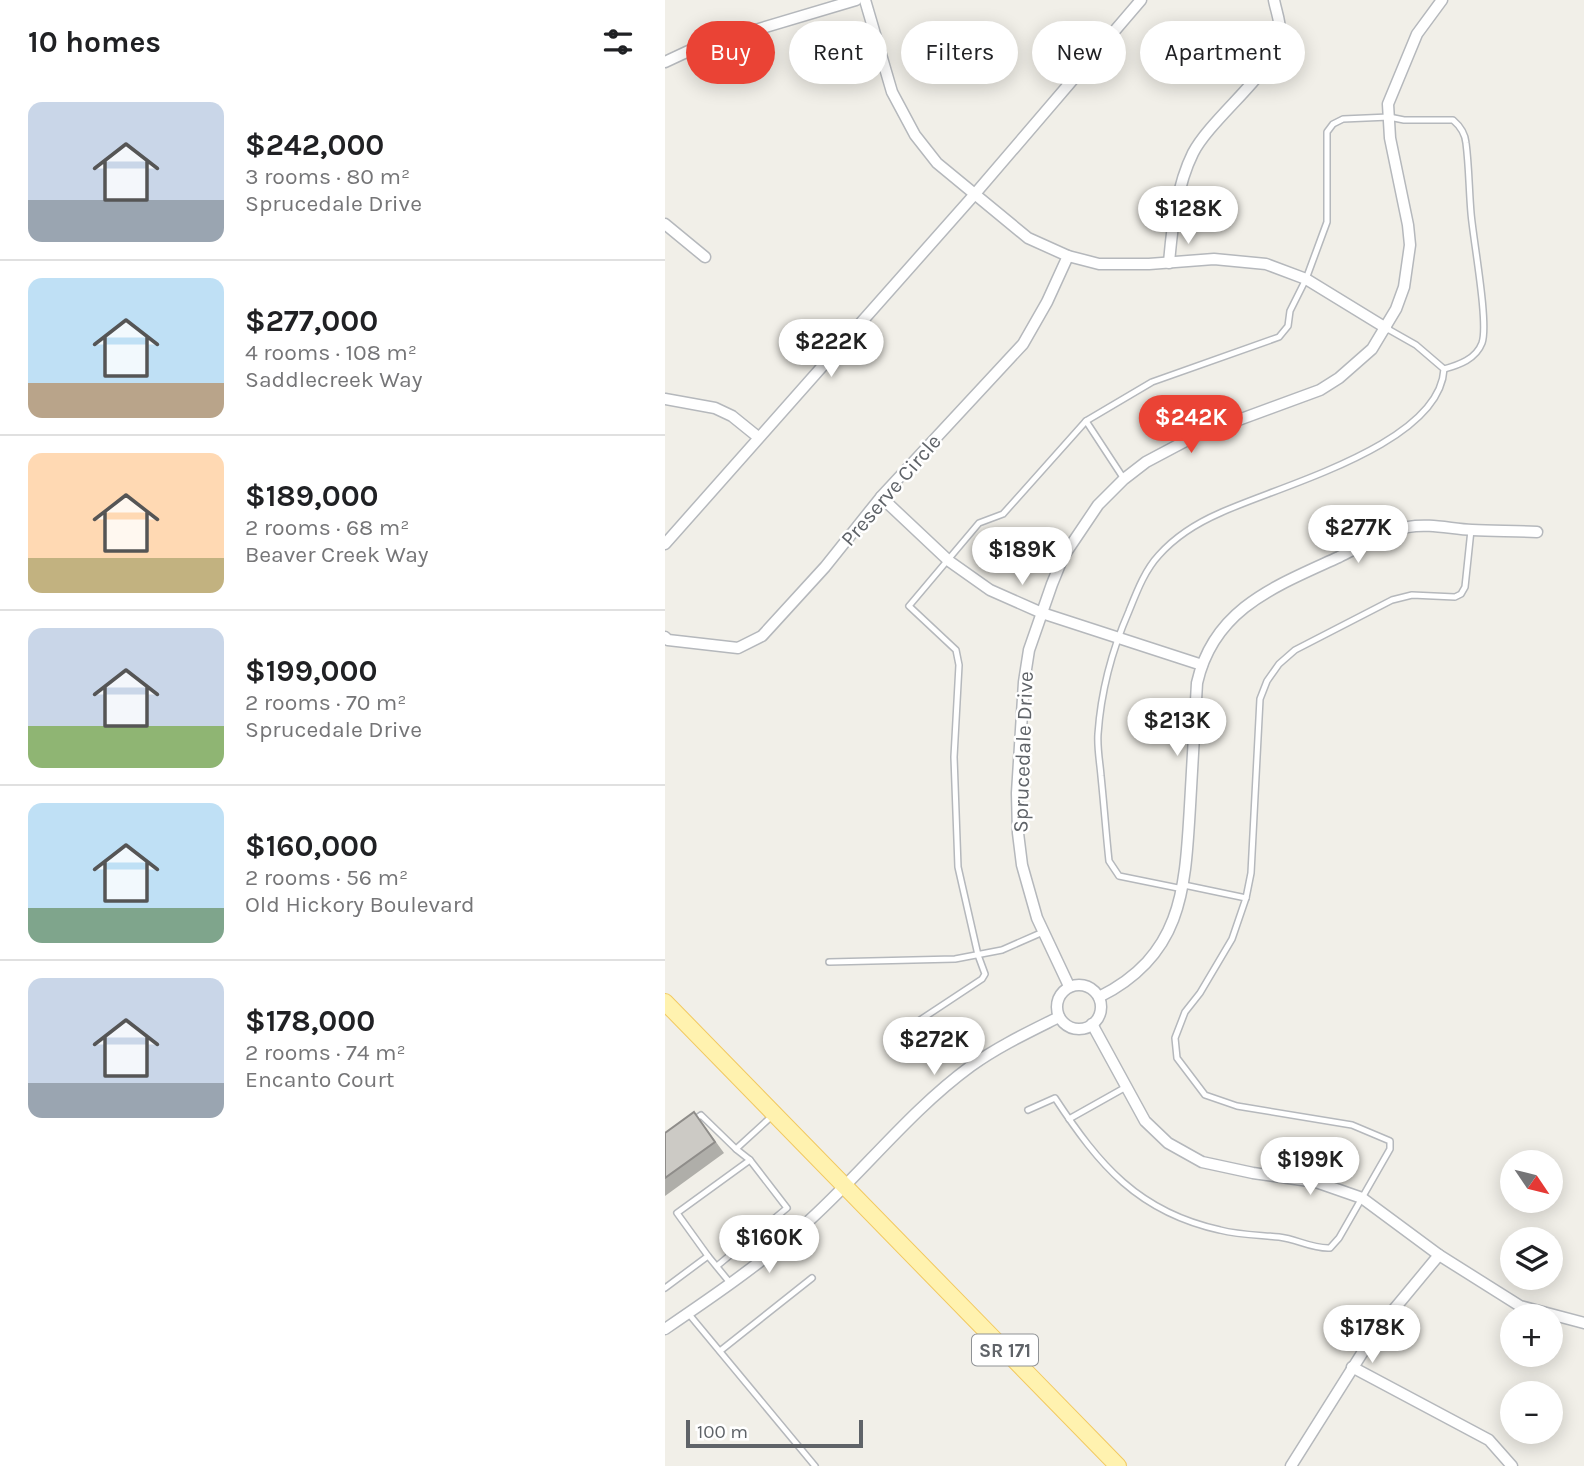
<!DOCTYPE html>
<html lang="en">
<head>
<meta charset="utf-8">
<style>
  :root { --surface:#fff; --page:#f6f6f6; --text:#202124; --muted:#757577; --line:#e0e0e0; --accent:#ea4335 }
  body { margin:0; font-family:Karla,sans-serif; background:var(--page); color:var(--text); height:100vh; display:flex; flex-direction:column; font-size:26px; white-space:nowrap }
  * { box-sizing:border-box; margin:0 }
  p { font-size:23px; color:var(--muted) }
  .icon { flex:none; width:38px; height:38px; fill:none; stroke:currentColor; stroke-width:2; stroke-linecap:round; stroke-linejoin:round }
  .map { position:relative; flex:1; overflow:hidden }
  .details { display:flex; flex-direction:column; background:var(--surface); width:665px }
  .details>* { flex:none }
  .banner { position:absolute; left:21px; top:21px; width:665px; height:63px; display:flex; gap:14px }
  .needle { width:46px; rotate:125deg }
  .fabs { position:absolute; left:835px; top:1150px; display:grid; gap:14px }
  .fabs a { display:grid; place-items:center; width:63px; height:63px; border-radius:50%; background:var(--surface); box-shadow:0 4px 18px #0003; font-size:35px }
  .scale { position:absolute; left:21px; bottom:18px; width:177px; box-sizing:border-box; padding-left:7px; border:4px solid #5f6368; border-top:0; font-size:19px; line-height:24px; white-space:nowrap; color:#5f6368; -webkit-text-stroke:5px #fff; paint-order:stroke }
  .price { position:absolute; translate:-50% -60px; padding:0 16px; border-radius:24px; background:#fff; color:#222; font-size:23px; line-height:46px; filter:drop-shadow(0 2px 4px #0008) }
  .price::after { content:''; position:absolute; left:50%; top:42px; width:21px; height:16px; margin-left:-10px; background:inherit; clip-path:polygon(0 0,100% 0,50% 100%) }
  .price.active { background:var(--accent); color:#fff }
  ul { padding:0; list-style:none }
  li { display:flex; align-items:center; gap:21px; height:175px; padding:0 28px }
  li+li { border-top:2px solid var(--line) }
  li span { display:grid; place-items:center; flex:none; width:196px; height:140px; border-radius:14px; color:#555 }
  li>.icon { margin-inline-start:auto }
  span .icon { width:84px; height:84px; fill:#fffc; stroke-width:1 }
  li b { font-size:30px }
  h2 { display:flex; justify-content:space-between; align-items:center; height:84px; padding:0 28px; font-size:30px }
  .tag { padding:0 24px; border-radius:32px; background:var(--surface); box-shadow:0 4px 18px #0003; font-size:24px; line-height:63px }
  .tag.active { background:var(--accent); color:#fff }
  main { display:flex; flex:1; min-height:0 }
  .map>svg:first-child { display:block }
</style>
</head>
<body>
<main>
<section class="details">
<h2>10 homes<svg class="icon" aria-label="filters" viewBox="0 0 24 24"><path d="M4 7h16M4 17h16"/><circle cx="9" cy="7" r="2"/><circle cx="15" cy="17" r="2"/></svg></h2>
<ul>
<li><span style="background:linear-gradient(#c9d6e8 70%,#9aa5b1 0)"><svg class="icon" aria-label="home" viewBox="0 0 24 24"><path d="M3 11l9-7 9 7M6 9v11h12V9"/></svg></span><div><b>$242,000</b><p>3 rooms · 80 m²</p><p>Sprucedale Drive</p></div></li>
<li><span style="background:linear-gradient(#bfe0f5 75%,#b9a48a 0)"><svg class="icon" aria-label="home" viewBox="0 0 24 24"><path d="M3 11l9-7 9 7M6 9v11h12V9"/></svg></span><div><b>$277,000</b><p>4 rooms · 108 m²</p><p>Saddlecreek Way</p></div></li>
<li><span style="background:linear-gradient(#ffd9b3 75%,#c2b280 0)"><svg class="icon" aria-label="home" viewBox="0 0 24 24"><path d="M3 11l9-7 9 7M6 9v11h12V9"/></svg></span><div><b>$189,000</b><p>2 rooms · 68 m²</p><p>Beaver Creek Way</p></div></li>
<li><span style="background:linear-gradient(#c9d6e8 70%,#8fb573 0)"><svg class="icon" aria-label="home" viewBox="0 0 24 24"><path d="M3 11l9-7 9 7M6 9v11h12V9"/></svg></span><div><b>$199,000</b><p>2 rooms · 70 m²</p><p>Sprucedale Drive</p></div></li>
<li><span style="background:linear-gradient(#bfe0f5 75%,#7fa58c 0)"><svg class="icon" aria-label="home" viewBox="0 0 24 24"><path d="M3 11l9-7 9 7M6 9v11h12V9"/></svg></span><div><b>$160,000</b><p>2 rooms · 56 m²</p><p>Old Hickory Boulevard</p></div></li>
<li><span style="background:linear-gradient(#c9d6e8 75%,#9aa5b1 0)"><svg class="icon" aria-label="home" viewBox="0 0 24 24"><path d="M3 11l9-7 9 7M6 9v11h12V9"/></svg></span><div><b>$178,000</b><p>2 rooms · 74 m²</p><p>Encanto Court</p></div></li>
</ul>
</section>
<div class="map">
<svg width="919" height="1466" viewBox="0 0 919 1466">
  <rect width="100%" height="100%" fill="#f1efe8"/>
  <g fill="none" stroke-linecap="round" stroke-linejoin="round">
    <defs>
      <g id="lane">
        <polyline points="421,421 459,479"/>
        <path d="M518 889 454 876 444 861C441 833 439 805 436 776 435 763 432 748 433 734 436 691 447 650 464 611 472 591 480 570 494 555 511 536 532 523 555 513 613 486 775 445 779 369L751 345 721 328"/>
        <polyline points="581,898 586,873 595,699 602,681 614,664 630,650 727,600 747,595 790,597 796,594 800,587 806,530"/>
        <polyline points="164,962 290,959 337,950 378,932"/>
        <path d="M246 1026 317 979 320 974 313 955 293 867 289 757 294 665 291 650 244 606 314 523 338 514 421 421 487 382 614 337 623 326 625 311 641 279 662 222V132L668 124 678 119 724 117 739 120H788C795 126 800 133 801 143 804 166 804 190 806 213 808 239 824 323 817 343 811 359 794 365 779 369"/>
        <path d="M363 1110 390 1098C434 1165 473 1212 555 1230 574 1235 594 1235 614 1237 632 1239 647 1249 665 1248L674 1238 725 1149V1141L687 1125 572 1106 540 1095 512 1058 510 1038 520 1012 535 993 567 939 581 898 519 885"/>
        <polyline points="404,1119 461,1087"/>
        <polyline points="29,1120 36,1115 71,1149 107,1116"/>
        <polyline points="43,1256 12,1213 85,1160 71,1149"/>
        <polyline points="52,1266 122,1208 85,1160"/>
        <polyline points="0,1288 43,1256 66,1284"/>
        <polyline points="23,1313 150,1466"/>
        <polyline points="55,1351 147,1278"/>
      </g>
      <g id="street">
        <polyline points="200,0 227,92 250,135 272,163 363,238 403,256 434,264 484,264 549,259 601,264 641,279 721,328"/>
        <polyline points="0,62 30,48 191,0"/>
        <polyline points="0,224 40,257"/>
        <path d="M504 263C507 227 512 185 528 153 546 118 611 70 615 37 617 26 611 11 609 0"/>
        <polyline points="0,399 50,408 67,416 93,437"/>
        <polyline points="216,497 284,561 325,590 377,613 537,665"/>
        <polyline points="0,544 309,195 476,0"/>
        <polyline points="0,637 3,640 73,648 97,636 160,567 216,497 358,344 382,302 403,256"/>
        <circle cx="414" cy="1007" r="22"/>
        <polyline points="404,986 372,918 357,865 353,833 352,793 359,682 364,650 387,584 398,557 433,505 459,479 481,462 530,436 655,390 674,378 707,349 731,309 739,287 745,245 743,225 725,138 723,104 752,34 777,0"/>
        <path d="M434 997C518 955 520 889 525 806 527 765 530 724 532 683 549 608 611 586 674 557 696 546 719 532 743 527 764 523 786 529 807 530 829 531 850 531 872 532"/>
        <polyline points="427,1024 480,1121 503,1143 537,1162 588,1173 651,1182 697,1198 774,1255 855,1306 919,1323"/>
        <path d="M0 1329C47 1297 94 1265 137 1227 195 1176 243 1112 306 1066 334 1046 364 1032 394 1017"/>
        <polyline points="687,1367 824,1440 847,1466"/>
        <polyline points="626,1466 711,1331 774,1255"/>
      </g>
      <polyline id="primary" points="0,1002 453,1466"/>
    </defs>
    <use href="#lane" stroke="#b5b8bc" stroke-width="8"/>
    <use href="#street" stroke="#b5b8bc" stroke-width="13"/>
    <use href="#primary" stroke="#f2c960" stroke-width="18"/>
    <use href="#lane" stroke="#fff" stroke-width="5"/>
    <use href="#street" stroke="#fff" stroke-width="10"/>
    <use href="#primary" stroke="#fff2af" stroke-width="16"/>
  </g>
  <polygon fill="#afaea9" points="29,1112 59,1153 0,1196 0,1133"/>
  <polygon fill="#cccac5" stroke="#8f8d8a" stroke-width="2" points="29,1112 50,1142 0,1178 0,1133"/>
  <g text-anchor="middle" stroke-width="5" stroke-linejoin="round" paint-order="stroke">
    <rect fill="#fff" stroke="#8f9295" stroke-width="2" x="307" y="1334.5" width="66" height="31" rx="5"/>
    <g font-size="19" font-weight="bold" fill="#5f6368">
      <text x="340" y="1357">SR 171</text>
    </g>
    <g font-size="21" fill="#5f6368" stroke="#fff">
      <text transform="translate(226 490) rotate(-49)" y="7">Preserve Circle</text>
      <text transform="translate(358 752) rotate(-88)" y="7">Sprucedale Drive</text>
    </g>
  </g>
</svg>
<div class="fabs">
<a><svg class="needle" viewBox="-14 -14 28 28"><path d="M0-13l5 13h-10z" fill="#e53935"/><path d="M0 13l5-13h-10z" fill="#757577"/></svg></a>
<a><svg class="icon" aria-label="layers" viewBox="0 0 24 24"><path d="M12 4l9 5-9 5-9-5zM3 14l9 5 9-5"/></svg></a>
<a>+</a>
<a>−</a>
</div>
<div class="scale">100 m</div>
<b class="price" style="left:523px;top:246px">$128K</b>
<b class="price" style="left:166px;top:379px">$222K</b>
<b class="price active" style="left:526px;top:455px">$242K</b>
<b class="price" style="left:693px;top:565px">$277K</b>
<b class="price" style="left:357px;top:587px">$189K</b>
<b class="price" style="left:512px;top:758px">$213K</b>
<b class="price" style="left:269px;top:1077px">$272K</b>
<b class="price" style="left:645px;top:1197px">$199K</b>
<b class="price" style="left:104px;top:1275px">$160K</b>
<b class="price" style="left:707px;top:1365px">$178K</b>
<div class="banner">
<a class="tag active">Buy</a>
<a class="tag">Rent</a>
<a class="tag">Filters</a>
<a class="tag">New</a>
<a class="tag">Apartment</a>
</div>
</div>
</main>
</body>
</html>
